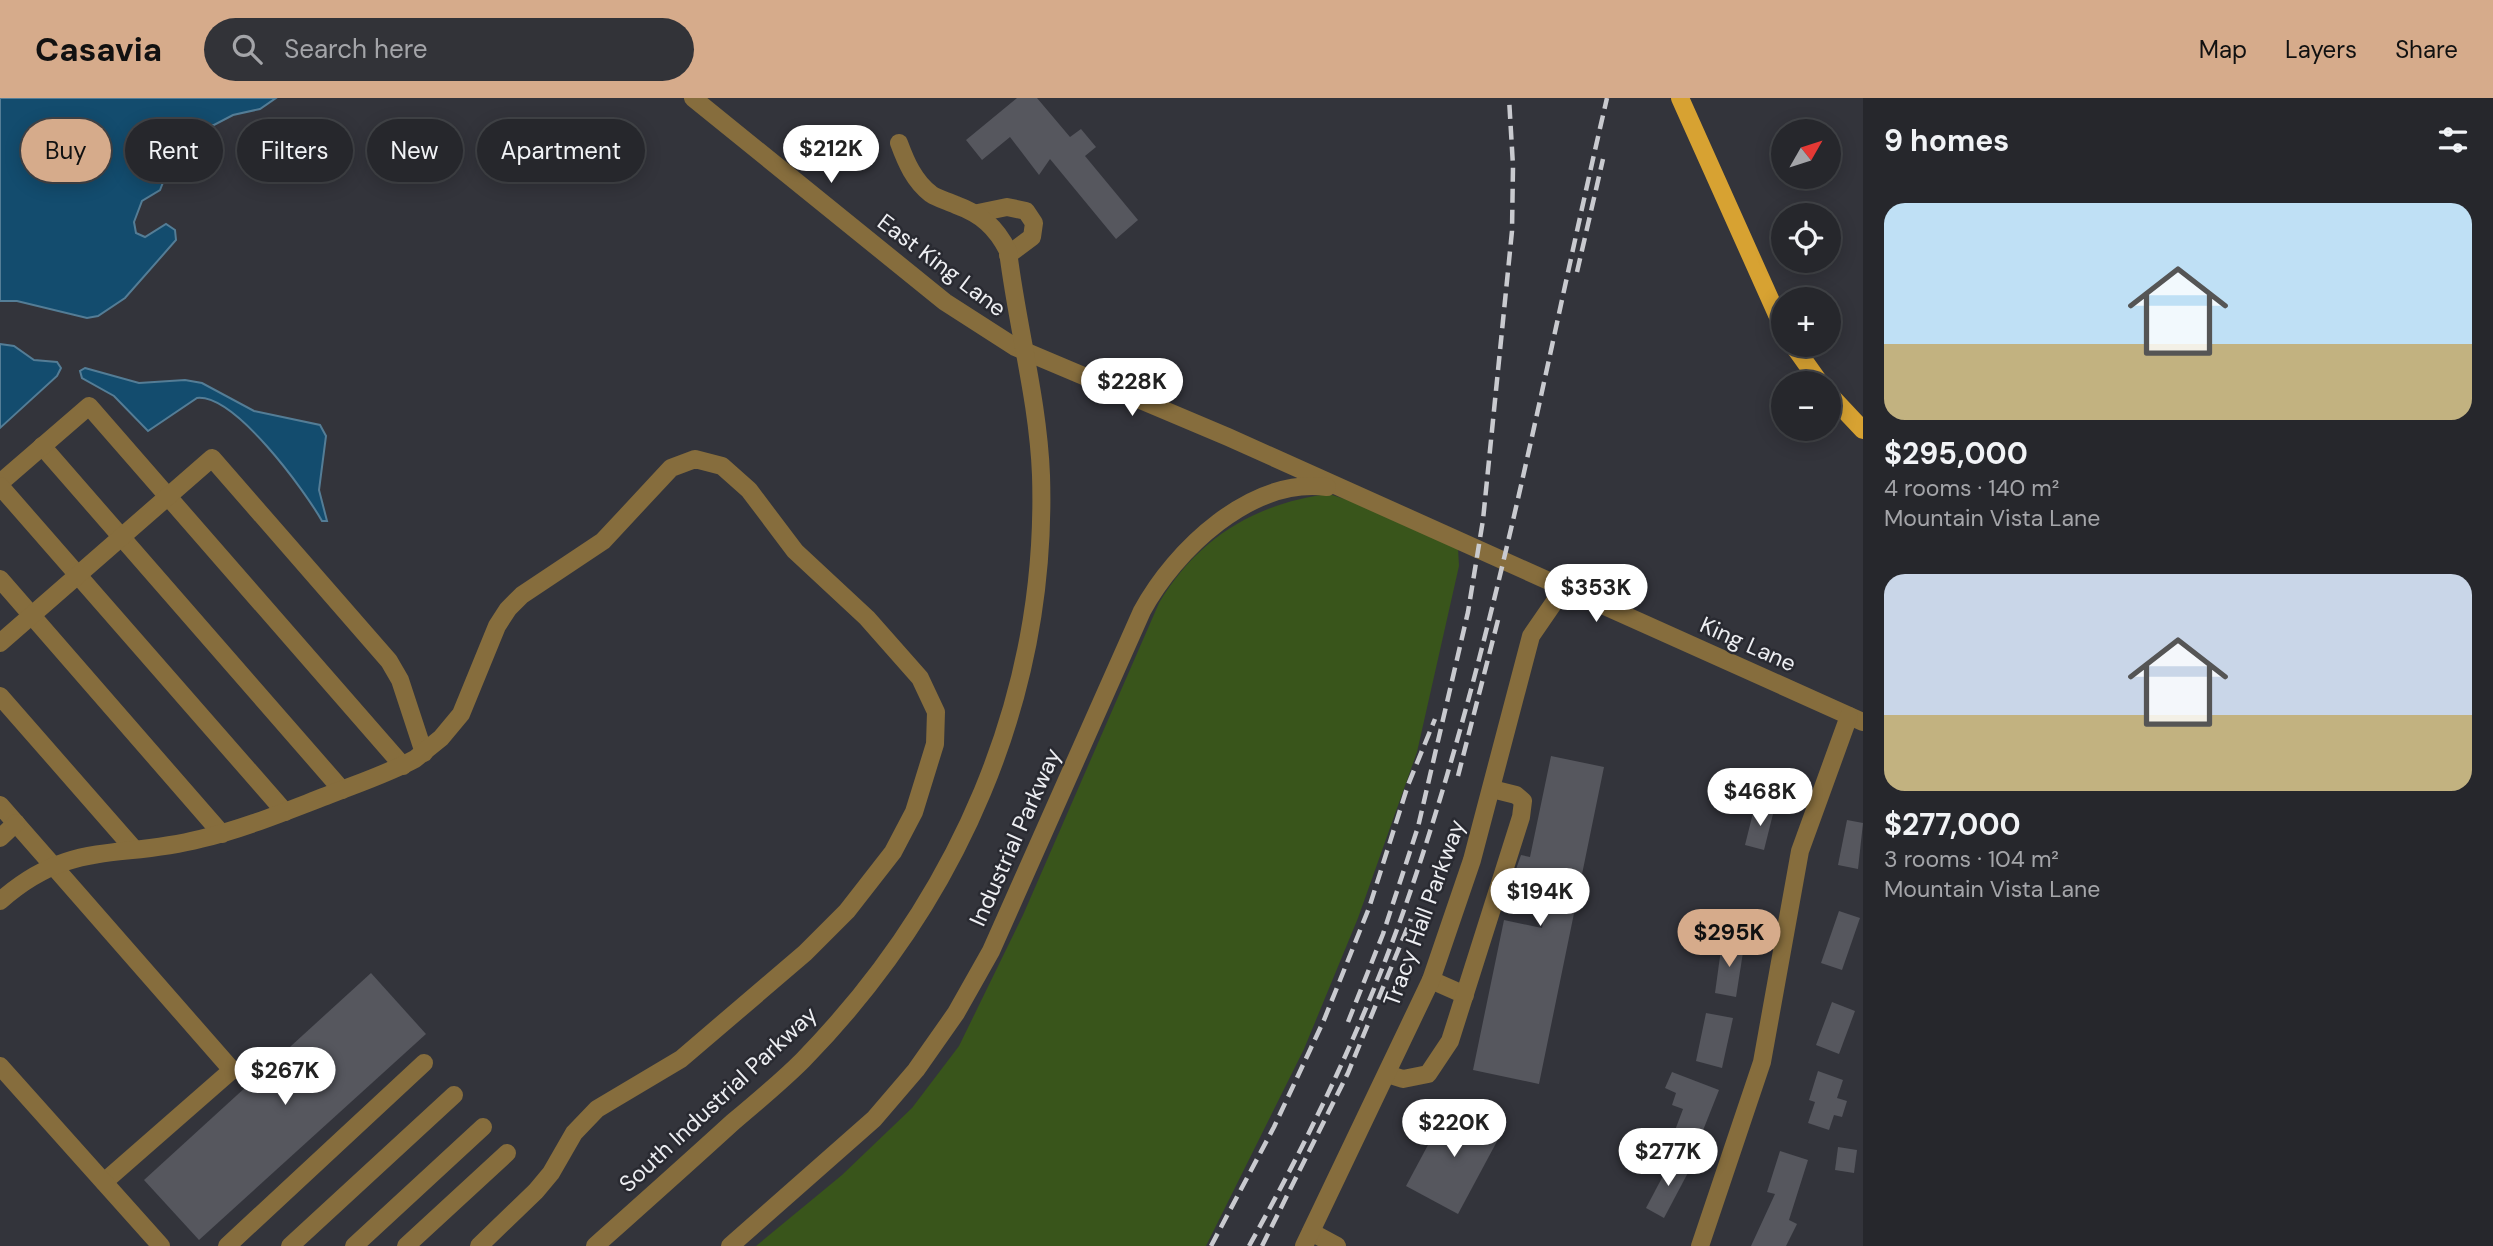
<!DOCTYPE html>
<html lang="en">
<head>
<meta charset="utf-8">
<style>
  :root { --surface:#26272c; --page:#323338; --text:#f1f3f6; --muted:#a4a5a9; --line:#424448; --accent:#d6ab8b }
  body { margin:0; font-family:"DM Sans",sans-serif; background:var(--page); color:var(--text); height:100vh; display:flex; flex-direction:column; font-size:26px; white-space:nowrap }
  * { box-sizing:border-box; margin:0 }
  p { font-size:23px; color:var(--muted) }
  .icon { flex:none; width:38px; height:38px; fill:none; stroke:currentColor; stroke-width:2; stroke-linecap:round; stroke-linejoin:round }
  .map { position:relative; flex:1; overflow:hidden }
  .sheet { display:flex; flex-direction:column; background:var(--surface); width:630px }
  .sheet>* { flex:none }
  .hud { position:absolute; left:21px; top:21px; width:665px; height:63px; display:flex; gap:14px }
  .needle { width:46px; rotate:51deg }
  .fabs { position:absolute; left:1771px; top:21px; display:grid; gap:14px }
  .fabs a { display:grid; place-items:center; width:70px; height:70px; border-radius:50%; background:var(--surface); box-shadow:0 4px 18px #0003,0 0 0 2px var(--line); font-size:35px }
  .price { position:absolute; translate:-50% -60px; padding:0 16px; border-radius:24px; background:#fff; color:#222; font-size:23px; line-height:46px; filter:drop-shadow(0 2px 4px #0008) }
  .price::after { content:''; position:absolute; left:50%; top:42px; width:21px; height:16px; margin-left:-10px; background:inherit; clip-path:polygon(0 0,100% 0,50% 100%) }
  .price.current { background:var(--accent); color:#111 }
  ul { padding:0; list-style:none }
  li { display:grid; align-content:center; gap:14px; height:371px; padding:0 21px }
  li span { display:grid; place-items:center; height:217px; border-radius:21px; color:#555 }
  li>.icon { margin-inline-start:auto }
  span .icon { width:126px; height:126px; fill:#fffc; stroke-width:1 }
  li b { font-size:30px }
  h2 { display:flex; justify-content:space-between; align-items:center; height:84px; padding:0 21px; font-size:30px }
  .chip { padding:0 24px; border-radius:32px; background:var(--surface); box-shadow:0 4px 18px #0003,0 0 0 2px var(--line); font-size:24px; line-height:63px }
  .chip.current { background:var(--accent); color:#111 }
  header { display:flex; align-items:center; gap:42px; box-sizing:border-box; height:98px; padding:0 35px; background:var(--accent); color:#111 }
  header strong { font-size:33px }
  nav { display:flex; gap:38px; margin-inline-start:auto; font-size:24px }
  .search { width:490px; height:63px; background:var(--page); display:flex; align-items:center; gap:18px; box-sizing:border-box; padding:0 24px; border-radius:38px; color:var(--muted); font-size:26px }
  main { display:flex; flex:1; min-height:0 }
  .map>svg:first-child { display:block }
</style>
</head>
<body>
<header>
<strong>Casavia</strong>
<div class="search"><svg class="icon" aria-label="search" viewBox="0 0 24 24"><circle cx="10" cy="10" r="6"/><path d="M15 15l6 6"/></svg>Search here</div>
<nav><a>Map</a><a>Layers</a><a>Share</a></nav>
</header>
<main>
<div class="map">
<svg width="1863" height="1148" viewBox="0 0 1863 1148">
  <rect width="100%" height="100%" fill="#33343b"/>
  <path fill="#39551b" d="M1329 396 1354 404 1458 450 1459 468 1417 654 1358 820 1304 951 1206 1148H756L842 1077 912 1010 959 948 1023 817 1159 505C1197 441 1255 405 1329 396Z"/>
  <g fill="#134c6e" stroke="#547d96" stroke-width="2">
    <polygon points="0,0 276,0 260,11 233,17 214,27 198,27 183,33 160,92 142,103 134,124 136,135 145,139 166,126 175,132 176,142 125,200 98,218 87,220 17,203 0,203"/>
    <polygon points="0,246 14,248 34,262 57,264 61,270 57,278 0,330"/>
    <path d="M85 270 139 285 185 282 202 285 254 313 320 327 326 338 319 392 327 423H322C305 393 235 296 197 300L148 333 114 298 82 280 80 273Z"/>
  </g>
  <g fill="#56575e">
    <polygon points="1017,0 1037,0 1070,39 1081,31 1096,49 1085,58 1138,122 1116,141 1050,61 1039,77 1010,39 982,62 966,42"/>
    <polygon points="1551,658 1604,669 1539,986 1473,972 1504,822 1542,830 1549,796 1523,791 1526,777 1515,774 1521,757 1530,759"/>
    <polygon points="1755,707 1774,712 1764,752 1745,747"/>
    <polygon points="1847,722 1863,725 1858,771 1838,767"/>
    <polygon points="1839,813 1860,820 1842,872 1821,865"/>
    <polygon points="1722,844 1744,848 1736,899 1715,895"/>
    <polygon points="371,875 426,936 199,1142 144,1082"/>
    <polygon points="1832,904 1855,913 1839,956 1816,947"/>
    <polygon points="1706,915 1733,920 1722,970 1696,963"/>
    <polygon points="1818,973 1843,982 1837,1000 1847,1003 1842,1019 1834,1017 1829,1032 1808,1025 1815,1004 1809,1002"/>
    <polygon points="1672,974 1719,992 1698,1045 1674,1035 1683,1011 1672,1007 1676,995 1665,990"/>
    <polygon points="1450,1006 1502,1034 1458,1116 1406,1088"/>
    <polygon points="1838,1049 1857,1052 1854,1075 1835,1072"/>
    <polygon points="1780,1053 1808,1062 1789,1122 1797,1126 1786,1148 1751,1148 1775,1096 1767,1094"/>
    <polygon points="1673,1059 1691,1069 1664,1120 1646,1110"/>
  </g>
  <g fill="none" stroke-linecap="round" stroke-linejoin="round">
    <g stroke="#866d3d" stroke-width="18">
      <polyline points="693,0 945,204 1015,249 1228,339 1863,624"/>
      <polyline points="978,115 1007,109 1026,113 1034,125 1032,139 1008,157"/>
      <polyline points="42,348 342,692"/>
      <polyline points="0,385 89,308 403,668"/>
      <polyline points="0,388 285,714"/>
      <polyline points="0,481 222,736"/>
      <polyline points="0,545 212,360 389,563 400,582 424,655"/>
      <polyline points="0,598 134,751"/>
      <polyline points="0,707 232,972 104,1084"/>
      <polyline points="0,740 16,725"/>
      <path d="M0 803C70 741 118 762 200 741 243 731 284 714 326 698 356 686 387 676 415 661L441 640 461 616 497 528 508 511 522 497 603 443 671 370 695 361 722 368 749 392 795 453 867 520 920 580 936 614 935 646 914 714 893 754 847 813 805 855 681 961 597 1011 574 1035 551 1075 536 1093 479 1148"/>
      <polyline points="1431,882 1465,897"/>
      <polyline points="0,968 161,1148"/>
      <polyline points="1387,976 1403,981 1428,976 1450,943 1521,719 1523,703 1516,697 1492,691"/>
      <polyline points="1311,1134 1337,1148"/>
      <polyline points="227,1148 424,965"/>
      <polyline points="290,1148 454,997"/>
      <polyline points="354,1148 483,1029"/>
      <polyline points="406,1148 507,1055"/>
      <path d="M595 1148C641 1107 687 1066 733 1024 757 1004 781 984 803 962 957 804 1048 600 1041 377 1038 301 1017 228 1008 153 996 129 981 116 956 107 948 103 938 101 931 96 914 83 906 64 899 45"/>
      <path d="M730 1148 874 1021 916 972 956 915 991 853 1142 513C1175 452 1251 379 1327 389"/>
      <polyline points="1304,1148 1431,882 1472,762 1531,538 1564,490"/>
      <polyline points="1700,1148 1762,964 1800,753 1849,618"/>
    </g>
    <g stroke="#d7a232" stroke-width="18">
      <polyline points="1680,0 1783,230"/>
      <polyline points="1793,247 1820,285"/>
      <polyline points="1829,296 1863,332"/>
    </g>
    <g stroke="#c9cacf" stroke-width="4.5" stroke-dasharray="14 7" stroke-linecap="butt">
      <polyline points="1577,174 1603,61"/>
      <polyline points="1458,678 1498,522"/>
      <polyline points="1348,924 1383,836 1418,729 1468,514 1483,422 1512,133 1513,68 1509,0"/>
      <polyline points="1211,1148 1274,1029 1324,922 1369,810 1408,687 1435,621"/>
      <path d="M1249 1148C1309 1041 1363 928 1404 812 1495 551 1544 270 1607 0"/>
      <polyline points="1262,1148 1348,975 1411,821"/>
    </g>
  </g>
  <g text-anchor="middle" stroke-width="5" stroke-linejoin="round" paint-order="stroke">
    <g font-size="23" fill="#edeef2" stroke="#292a31">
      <text transform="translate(942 167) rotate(37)" y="8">East King Lane</text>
      <text transform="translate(1748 546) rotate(24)" y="8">King Lane</text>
      <text transform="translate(1015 739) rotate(-66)" y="8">Industrial Parkway</text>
      <text transform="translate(1424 815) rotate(-70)" y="8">Tracy Hall Parkway</text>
      <text transform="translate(718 1001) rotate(-43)" y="8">South Industrial Parkway</text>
    </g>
  </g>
</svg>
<div class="fabs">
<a><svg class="needle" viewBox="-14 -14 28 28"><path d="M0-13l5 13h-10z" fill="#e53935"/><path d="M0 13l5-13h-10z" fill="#a4a5a9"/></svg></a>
<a><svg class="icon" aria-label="locate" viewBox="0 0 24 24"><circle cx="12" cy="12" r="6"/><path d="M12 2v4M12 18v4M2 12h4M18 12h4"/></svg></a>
<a>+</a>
<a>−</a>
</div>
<b class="price" style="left:831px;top:87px">$212K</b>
<b class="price" style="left:1132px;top:320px">$228K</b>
<b class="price" style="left:1596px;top:526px">$353K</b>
<b class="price" style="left:1760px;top:730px">$468K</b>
<b class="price" style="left:1540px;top:830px">$194K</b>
<b class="price current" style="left:1729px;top:871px">$295K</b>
<b class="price" style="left:285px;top:1009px">$267K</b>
<b class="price" style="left:1454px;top:1061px">$220K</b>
<b class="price" style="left:1668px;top:1090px">$277K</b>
<div class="hud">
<a class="chip current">Buy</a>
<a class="chip">Rent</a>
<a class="chip">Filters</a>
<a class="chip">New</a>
<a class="chip">Apartment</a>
</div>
</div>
<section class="sheet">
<h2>9 homes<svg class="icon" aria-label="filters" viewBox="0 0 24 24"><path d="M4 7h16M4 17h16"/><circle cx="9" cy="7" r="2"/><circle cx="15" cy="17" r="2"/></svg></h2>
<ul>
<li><span style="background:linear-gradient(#bfe0f5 65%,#c2b280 0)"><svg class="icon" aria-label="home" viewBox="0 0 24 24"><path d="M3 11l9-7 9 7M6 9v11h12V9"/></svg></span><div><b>$295,000</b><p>4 rooms · 140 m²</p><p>Mountain Vista Lane</p></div></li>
<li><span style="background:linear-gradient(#c9d6e8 65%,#c2b280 0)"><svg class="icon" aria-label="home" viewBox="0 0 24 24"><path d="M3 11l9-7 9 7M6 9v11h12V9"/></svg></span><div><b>$277,000</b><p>3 rooms · 104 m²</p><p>Mountain Vista Lane</p></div></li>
</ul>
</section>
</main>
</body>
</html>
